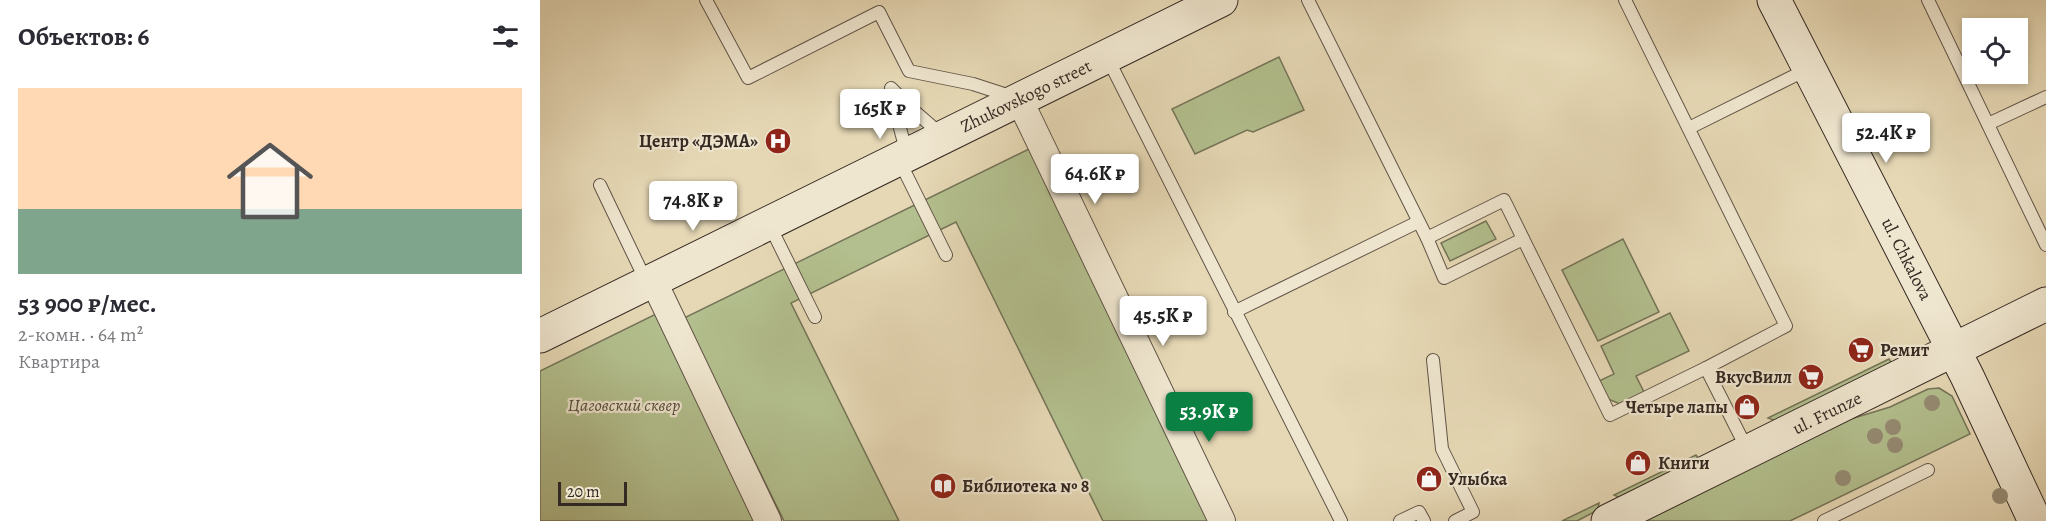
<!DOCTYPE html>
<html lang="ru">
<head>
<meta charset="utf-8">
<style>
  :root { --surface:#fff; --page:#f2f2f3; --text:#2b2b33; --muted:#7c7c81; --line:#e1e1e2; --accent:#0b8043 }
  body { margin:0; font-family:Alegreya,serif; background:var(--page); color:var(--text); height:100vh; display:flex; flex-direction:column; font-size:22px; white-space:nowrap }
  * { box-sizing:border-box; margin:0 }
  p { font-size:20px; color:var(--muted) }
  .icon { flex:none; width:33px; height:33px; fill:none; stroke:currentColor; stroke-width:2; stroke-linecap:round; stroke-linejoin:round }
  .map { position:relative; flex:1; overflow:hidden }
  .sheet { display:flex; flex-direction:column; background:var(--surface); width:540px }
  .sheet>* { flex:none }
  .fabs { position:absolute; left:1422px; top:18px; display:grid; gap:12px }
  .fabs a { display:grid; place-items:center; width:66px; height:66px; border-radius:0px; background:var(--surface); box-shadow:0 3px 9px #0003; font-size:30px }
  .scale { position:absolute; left:18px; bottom:15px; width:69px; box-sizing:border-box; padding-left:6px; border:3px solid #352923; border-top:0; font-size:16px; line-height:21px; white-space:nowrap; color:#352923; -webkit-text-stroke:4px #efe6cf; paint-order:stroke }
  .price { position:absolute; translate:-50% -51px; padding:0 14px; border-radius:6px; background:#fff; color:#222; font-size:20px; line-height:39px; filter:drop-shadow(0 2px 3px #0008) }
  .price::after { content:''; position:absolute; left:50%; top:36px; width:18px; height:14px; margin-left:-9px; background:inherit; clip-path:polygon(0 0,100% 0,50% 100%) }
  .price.selected { background:var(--accent); color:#fff }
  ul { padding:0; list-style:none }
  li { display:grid; align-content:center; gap:12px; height:318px; padding:0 18px }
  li+li { border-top:2px solid var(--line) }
  li span { display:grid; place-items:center; height:186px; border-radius:0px; color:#555 }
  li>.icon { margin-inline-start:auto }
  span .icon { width:108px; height:108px; fill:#fffc; stroke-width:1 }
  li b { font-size:26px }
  h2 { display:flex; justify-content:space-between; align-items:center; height:72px; padding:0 18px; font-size:26px }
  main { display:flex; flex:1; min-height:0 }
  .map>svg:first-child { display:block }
</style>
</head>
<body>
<main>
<section class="sheet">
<h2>Объектов: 6<svg class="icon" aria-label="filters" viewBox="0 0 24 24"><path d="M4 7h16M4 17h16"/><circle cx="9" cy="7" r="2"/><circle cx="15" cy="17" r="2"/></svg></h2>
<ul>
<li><span style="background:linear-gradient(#ffd9b3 65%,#7fa58c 0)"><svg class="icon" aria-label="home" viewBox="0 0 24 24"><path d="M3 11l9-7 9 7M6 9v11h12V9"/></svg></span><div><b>53 900 ₽/мес.</b><p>2-комн. · 64 m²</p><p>Квартира</p></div></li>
</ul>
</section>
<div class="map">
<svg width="1506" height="521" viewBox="0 0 1506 521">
  <rect width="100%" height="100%" fill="#e6d8b5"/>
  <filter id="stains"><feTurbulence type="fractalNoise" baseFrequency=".00333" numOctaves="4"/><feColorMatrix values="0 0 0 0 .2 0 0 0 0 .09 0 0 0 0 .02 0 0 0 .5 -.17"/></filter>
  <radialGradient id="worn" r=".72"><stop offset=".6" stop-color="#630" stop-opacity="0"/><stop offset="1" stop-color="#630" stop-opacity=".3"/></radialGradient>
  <g fill="#b3bf8e" stroke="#747458" stroke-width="1.5">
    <polygon points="739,57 764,110 713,132 707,130 655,154 632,109"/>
    <polygon points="491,148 674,521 563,521 416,222 251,303 359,521 244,521 144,318"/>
    <polygon points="946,221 956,239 910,261 901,243"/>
    <polygon points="1083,239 1119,312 1058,341 1022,270"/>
    <polygon points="1130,313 1149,351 1096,376 1104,392 1080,404 1068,399 1059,381 1074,374 1061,346"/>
    <polygon points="116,314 217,521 0,521 0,371"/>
    <polygon points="1349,359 1351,362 1348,368 1238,422 1228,418"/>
    <polygon points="1399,388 1412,396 1430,434 1250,521 1099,521 1301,422 1350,407 1388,389"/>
    <polygon points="1156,455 1158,458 1156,463 1082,499 1074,495"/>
    <polygon points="1059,503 1058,510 1037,521 1022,521"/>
  </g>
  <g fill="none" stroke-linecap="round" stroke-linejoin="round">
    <defs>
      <g id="lane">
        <polyline points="166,0 208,78 339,12 369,71 433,84 473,97"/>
        <polyline points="768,0 887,238 964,200 1070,415 1166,368"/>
        <polyline points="1085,0 1246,326 1166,368 1208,451"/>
        <polyline points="1388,0 1506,245"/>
        <polyline points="568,59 801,521"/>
        <polyline points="1448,124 1506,97"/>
        <polyline points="1149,128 1268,69"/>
        <polyline points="367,154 357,117 351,88 373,110 403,136"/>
        <polyline points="359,160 406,255"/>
        <polyline points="60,185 106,281"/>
        <polyline points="229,224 275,317"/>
        <polyline points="887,238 904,278 983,239"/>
        <polyline points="694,312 878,222"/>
        <polyline points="893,360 902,449 933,512 915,521"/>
        <polyline points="860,521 879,512 884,521"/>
        <polyline points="1284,521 1388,470"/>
      </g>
      <g id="street">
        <polyline points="479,99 682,521"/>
        <polyline points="113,280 228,521"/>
      </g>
      <g id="secondary">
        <polyline points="1234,0 1427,376 1495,521"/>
        <polyline points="0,336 681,0"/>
        <polyline points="1068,521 1506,304"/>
      </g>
    </defs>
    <use href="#lane" stroke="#615548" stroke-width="14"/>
    <use href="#street" stroke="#615548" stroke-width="28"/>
    <use href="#secondary" stroke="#352923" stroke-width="35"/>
    <use href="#lane" stroke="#efe6cf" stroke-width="12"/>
    <use href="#street" stroke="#efe6cf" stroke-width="26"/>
    <use href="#secondary" stroke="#efe6cf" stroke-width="33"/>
  </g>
  <g fill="#968c74">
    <circle cx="1392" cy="403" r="8"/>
    <circle cx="1353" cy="427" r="8"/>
    <circle cx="1335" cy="436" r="8"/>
    <circle cx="1355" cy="445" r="8"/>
    <circle cx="1303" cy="478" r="8"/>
    <circle cx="1460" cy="496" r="8"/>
  </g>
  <defs>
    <symbol id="hospital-disc" viewBox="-11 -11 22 22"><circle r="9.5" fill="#8f2418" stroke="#efe6cf"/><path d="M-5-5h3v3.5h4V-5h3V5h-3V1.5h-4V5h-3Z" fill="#fff"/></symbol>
    <symbol id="supermarket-disc" viewBox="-11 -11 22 22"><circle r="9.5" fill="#8f2418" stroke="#efe6cf"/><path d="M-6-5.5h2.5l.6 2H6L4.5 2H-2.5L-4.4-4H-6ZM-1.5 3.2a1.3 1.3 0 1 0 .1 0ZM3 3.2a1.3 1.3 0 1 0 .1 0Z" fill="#fff"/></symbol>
    <symbol id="shop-disc" viewBox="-11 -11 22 22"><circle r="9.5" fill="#8f2418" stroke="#efe6cf"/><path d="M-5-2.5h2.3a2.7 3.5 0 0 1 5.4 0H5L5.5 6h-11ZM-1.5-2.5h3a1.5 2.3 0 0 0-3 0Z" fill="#fff"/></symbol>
    <symbol id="library-disc" viewBox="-11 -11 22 22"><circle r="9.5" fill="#8f2418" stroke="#efe6cf"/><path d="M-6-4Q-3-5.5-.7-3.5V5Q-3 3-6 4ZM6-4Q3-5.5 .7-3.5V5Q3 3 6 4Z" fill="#fff"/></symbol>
  </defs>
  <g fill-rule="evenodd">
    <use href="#hospital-disc" x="223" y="126" width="30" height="30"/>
    <use href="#supermarket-disc" x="1306" y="335" width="30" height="30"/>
    <use href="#supermarket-disc" x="1256" y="362" width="30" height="30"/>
    <use href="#shop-disc" x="1192" y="392" width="30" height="30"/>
    <use href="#shop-disc" x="1083" y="448" width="30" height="30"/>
    <use href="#shop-disc" x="874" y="464" width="30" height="30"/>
    <use href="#library-disc" x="388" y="471" width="30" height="30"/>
  </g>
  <g text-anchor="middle" stroke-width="4.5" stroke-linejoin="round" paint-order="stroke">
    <g font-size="18" fill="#352923" stroke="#efe6cf">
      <text transform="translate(486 96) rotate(-26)" y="6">Zhukovskogo street</text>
      <text transform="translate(1367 259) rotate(63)" y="6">ul. Chkalova</text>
      <text transform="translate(1287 413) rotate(-26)" y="6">ul. Frunze</text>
    </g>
    <g font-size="18" font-weight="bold" fill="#352923" stroke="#efe6cf" text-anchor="start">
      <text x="218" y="147" text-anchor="end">Центр «ДЭМА»</text>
      <text x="1340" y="356">Ремит</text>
      <text x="1252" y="383" text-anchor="end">ВкусВилл</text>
      <text x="1188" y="413" text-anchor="end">Четыре лапы</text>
      <text x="1118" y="469">Книги</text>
      <text x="908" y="485">Улыбка</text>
      <text x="422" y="492">Библиотека № 8</text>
    </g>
    <g font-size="18" font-style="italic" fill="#544e3e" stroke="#efe6cf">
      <text x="84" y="411">Цаговский сквер</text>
    </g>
  </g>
  <rect width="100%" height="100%" filter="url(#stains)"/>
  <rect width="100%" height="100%" fill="url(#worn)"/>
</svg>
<div class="fabs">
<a><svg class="icon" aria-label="locate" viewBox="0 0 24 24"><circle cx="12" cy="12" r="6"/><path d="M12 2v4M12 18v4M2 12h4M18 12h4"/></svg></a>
</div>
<div class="scale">20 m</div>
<b class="price" style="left:340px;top:140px">165K ₽</b>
<b class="price" style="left:1346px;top:164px">52.4K ₽</b>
<b class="price" style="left:555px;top:205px">64.6K ₽</b>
<b class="price" style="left:153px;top:232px">74.8K ₽</b>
<b class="price" style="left:623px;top:347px">45.5K ₽</b>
<b class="price selected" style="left:669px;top:443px">53.9K ₽</b>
</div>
</main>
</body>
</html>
